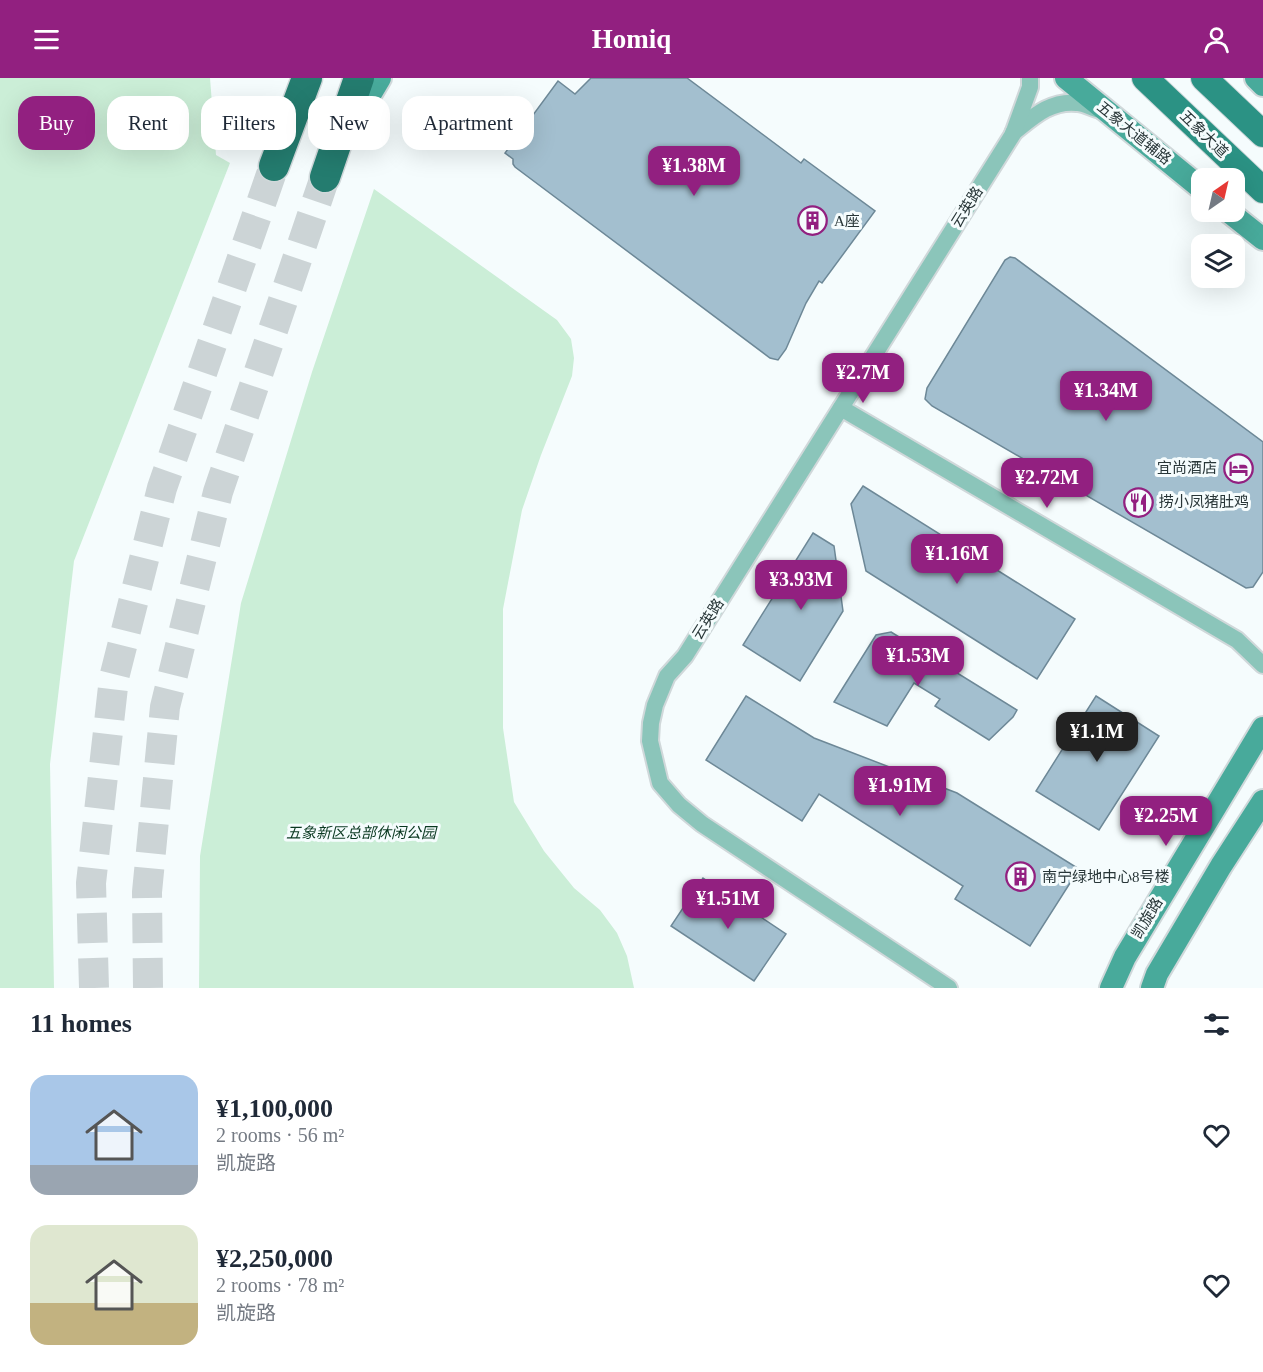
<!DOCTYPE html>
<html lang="en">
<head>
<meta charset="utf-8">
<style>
  :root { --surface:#fff; --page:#f2f2f3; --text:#1f2937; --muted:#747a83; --accent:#922080 }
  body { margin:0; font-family:"Times New Roman","Noto Sans SC",serif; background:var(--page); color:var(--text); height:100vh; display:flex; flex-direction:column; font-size:22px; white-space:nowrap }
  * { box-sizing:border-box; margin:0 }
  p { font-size:20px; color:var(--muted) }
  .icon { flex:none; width:33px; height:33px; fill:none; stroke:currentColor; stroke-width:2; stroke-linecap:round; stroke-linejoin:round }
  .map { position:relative; height:910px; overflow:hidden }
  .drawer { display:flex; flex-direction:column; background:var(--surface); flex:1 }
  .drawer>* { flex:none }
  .hud { position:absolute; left:18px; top:18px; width:600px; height:54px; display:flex; gap:12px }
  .needle { width:39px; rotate:34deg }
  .tools { position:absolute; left:1191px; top:90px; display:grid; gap:12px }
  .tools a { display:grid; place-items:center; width:54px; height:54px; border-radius:12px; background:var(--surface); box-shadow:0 6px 24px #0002; font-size:30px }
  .price { position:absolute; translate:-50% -51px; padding:0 14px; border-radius:12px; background:var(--accent); color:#fff; font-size:20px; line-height:39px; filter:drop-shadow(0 2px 3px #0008) }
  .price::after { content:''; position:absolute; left:50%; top:36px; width:18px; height:14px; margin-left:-9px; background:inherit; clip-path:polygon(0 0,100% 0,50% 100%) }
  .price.active { background:#222; color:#fff }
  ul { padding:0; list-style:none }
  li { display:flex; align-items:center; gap:18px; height:150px; padding:0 30px }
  li span { display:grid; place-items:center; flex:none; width:168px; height:120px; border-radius:18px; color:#555 }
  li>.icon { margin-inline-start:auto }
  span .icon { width:72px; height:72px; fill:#fffc; stroke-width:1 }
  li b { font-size:26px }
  h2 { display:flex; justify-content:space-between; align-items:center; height:72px; padding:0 30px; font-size:26px }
  .chip { padding:0 21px; border-radius:18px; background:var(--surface); box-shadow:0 6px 24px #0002; font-size:21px; line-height:54px }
  .chip.active { background:var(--accent); color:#fff }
  header { display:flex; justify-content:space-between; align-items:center; height:78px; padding:0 30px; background:var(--accent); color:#fff; font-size:27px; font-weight:600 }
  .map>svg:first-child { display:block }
</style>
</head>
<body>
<header><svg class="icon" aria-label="menu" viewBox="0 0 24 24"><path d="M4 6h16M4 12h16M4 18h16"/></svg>Homiq<svg class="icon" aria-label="person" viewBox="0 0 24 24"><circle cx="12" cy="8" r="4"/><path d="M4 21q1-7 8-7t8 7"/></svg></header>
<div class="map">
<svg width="1263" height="910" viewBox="0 0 1263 910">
  <rect width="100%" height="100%" fill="#f5fcfd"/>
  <g fill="#cbeed7">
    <polygon points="0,0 210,0 216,77 230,85 74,483 50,686 54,910 0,910"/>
    <polygon points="374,111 557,242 571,261 574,280 572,298 541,377 522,432 503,531 503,650 514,724 544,773 574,810 600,832 617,855 627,878 634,910 199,910 200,778 241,525 312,294"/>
  </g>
  <g fill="#a3bfcf" stroke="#6d8897" stroke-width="1.5">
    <polygon points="591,0 687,0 801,85 804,81 875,133 822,205 819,203 806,225 786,271 778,282 770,280 515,89 513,86 513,81 505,75 558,3 575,16"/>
    <polygon points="1010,179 1015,180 1263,364 1263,494 1253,509 1246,510 932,328 925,321 927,310 1005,182"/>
    <polygon points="863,408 1075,541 1037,601 866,493 851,426"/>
    <polygon points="813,455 834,468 843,533 800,603 743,567"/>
    <polygon points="891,554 1017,632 1013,639 989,662 935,628 940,621 914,605 887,648 834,624 876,557"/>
    <polygon points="746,618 814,660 957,715 1079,791 1030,868 955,821 963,808 819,716 802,743 706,682"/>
    <polygon points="1096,618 1159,658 1099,752 1036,713"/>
    <polygon points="703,800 786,856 754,903 671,848"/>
  </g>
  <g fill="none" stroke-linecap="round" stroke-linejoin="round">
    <g stroke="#ccd4d6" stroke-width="30" stroke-dasharray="30 15" stroke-linecap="butt">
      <polyline points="94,910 91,805 114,600 162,410 274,88"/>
      <polyline points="148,910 147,814 165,629 218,414 325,99"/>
    </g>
    <defs>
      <g id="street">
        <path d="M1013 55C1032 40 1050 22 1077 25 1084 25 1092 30 1100 32"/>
        <polyline points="841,330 1237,562 1263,587"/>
        <polyline points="949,910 702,746 679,727 660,705 650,663 651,645 655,627 667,598 685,578 1013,56 1030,9 1030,0"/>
      </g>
      <g id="secondary">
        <polyline points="1066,0 1202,111"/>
        <polyline points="1256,0 1263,7"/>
        <polyline points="352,47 380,0"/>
        <polyline points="1229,134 1263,161"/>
        <polyline points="1111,910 1125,879 1263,650"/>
        <polyline points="1152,910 1157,896 1221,788 1263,723"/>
      </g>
      <g id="primary">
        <polyline points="1145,0 1263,112"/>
        <polyline points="1204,0 1263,56"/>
      </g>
      <g id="highway">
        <polyline points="274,88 307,0"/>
        <polyline points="325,99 359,0"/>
      </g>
    </defs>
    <use href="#street" stroke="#d0d8da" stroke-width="20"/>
    <use href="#secondary" stroke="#d0d8da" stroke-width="26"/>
    <use href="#primary" stroke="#d0d8da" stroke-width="28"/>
    <use href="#highway" stroke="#d0d8da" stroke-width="33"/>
    <use href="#street" stroke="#8bc5ba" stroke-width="16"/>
    <use href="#secondary" stroke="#48aa9b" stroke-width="22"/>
    <use href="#primary" stroke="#2b9284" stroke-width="26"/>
    <use href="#highway" stroke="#247c6f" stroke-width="30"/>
  </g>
  <defs>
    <symbol id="building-ring" viewBox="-11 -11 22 22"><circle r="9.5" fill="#f5fcfd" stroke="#922080" stroke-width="1.5"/><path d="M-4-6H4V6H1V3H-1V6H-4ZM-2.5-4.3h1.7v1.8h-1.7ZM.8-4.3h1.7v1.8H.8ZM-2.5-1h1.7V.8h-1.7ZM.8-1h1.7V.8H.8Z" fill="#922080"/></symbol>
    <symbol id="hotel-ring" viewBox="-11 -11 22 22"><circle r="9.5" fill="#f5fcfd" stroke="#922080" stroke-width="1.5"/><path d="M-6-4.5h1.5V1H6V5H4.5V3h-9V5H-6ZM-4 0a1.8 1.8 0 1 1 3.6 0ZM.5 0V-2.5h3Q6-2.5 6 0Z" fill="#922080"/></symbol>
    <symbol id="restaurant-ring" viewBox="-11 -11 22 22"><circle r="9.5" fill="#f5fcfd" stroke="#922080" stroke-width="1.5"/><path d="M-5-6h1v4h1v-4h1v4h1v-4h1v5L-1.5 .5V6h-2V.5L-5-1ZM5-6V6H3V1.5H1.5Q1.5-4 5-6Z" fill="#922080"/></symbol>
  </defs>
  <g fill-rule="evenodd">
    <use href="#building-ring" x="796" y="126" width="33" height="33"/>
    <use href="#hotel-ring" x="1222" y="374" width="33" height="33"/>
    <use href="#restaurant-ring" x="1122" y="408" width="33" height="33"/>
    <use href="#building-ring" x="1004" y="782" width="33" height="33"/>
  </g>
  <g text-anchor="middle" stroke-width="6" stroke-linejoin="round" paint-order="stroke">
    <g font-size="15" fill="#283638" stroke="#f5fcfd">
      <text transform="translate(1134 55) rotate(39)" y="5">五象大道辅路</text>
      <text transform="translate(1204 56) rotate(44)" y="5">五象大道</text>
      <text transform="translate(967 129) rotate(-58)" y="5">云英路</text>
      <text transform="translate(708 541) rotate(-58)" y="5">云英路</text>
      <text transform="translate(1147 840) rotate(-59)" y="5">凯旋路</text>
    </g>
    <g font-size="15" fill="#283638" stroke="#f5fcfd" text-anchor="start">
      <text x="834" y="148">A座</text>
      <text x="1217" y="395" text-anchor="end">宜尚酒店</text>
      <text x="1159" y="429">捞小凤猪肚鸡</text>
      <text x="1042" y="804">南宁绿地中心8号楼</text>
    </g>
    <g font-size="15" font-style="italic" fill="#093820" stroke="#f5fcfd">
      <text x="361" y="760">五象新区总部休闲公园</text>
    </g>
  </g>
</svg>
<div class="tools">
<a><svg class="needle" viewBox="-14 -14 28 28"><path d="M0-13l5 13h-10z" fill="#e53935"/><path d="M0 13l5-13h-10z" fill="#747a83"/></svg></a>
<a><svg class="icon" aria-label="layers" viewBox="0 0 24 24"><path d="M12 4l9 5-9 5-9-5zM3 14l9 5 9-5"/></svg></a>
</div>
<b class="price" style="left:694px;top:119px">¥1.38M</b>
<b class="price" style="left:863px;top:326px">¥2.7M</b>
<b class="price" style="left:1106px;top:344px">¥1.34M</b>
<b class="price" style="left:1047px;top:431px">¥2.72M</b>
<b class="price" style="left:957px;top:507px">¥1.16M</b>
<b class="price" style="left:801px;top:533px">¥3.93M</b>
<b class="price" style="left:918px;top:609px">¥1.53M</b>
<b class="price active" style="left:1097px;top:685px">¥1.1M</b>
<b class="price" style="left:900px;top:739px">¥1.91M</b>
<b class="price" style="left:1166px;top:769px">¥2.25M</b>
<b class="price" style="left:728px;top:852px">¥1.51M</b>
<div class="hud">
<a class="chip active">Buy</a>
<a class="chip">Rent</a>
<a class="chip">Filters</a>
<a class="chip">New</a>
<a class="chip">Apartment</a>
</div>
</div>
<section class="drawer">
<h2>11 homes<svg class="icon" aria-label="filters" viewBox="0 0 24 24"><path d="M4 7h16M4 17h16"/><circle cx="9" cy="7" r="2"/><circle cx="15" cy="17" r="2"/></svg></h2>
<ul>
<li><span style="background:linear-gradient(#a9c7e8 75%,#9aa5b1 0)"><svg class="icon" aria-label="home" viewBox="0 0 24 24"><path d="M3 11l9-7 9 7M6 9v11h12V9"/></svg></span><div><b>¥1,100,000</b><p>2 rooms · 56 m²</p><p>凯旋路</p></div><svg class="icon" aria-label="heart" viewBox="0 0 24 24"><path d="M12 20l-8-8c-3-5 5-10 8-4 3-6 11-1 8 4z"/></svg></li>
<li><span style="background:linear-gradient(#dfe7d0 65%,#c2b280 0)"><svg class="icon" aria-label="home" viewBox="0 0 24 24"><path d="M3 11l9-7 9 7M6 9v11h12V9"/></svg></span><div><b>¥2,250,000</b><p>2 rooms · 78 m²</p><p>凯旋路</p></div><svg class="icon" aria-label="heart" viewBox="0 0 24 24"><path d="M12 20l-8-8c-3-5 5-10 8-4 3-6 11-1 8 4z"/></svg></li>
</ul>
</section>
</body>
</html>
